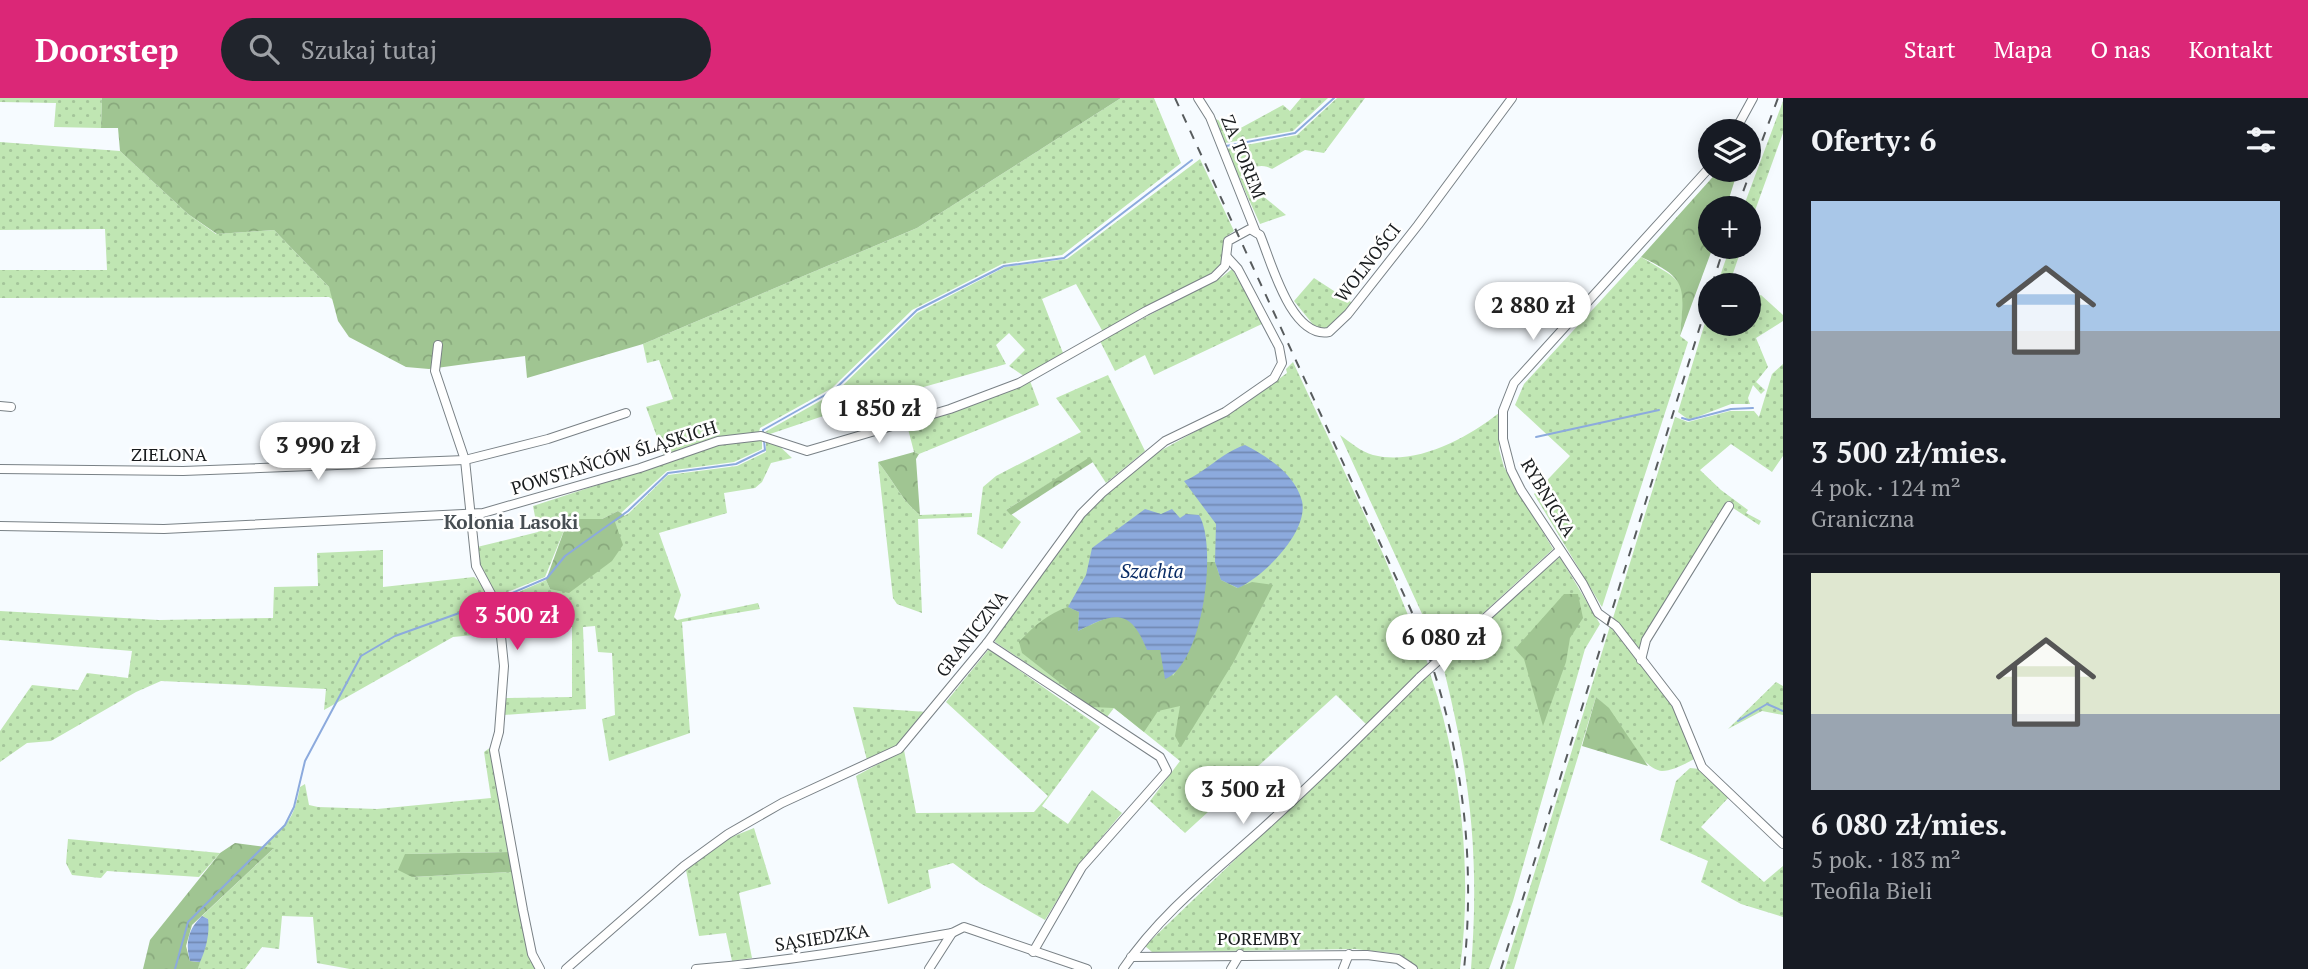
<!DOCTYPE html>
<html lang="pl">
<head>
<meta charset="utf-8">
<style>
  :root { --surface:#171b24; --page:#20242c; --text:#f1f3f6; --muted:#9ea1a6; --line:#363941; --accent:#db2777 }
  body { margin:0; font-family:"PT Serif",serif; background:var(--page); color:var(--text); height:100vh; display:flex; flex-direction:column; font-size:26px; white-space:nowrap }
  * { box-sizing:border-box; margin:0 }
  p { font-size:23px; color:var(--muted) }
  .icon { flex:none; width:38px; height:38px; fill:none; stroke:currentColor; stroke-width:2; stroke-linecap:round; stroke-linejoin:round }
  .map { position:relative; flex:1; overflow:hidden }
  .panel { display:flex; flex-direction:column; background:var(--surface); width:525px }
  .panel>* { flex:none }
  .buttons { position:absolute; left:1698px; top:21px; display:grid; gap:14px }
  .buttons a { display:grid; place-items:center; width:63px; height:63px; border-radius:50%; background:var(--surface); box-shadow:0 4px 18px #0003; font-size:35px }
  .price { position:absolute; translate:-50% -60px; padding:0 16px; border-radius:24px; background:#fff; color:#222; font-size:23px; line-height:46px; filter:drop-shadow(0 2px 4px #0008) }
  .price::after { content:''; position:absolute; left:50%; top:42px; width:21px; height:16px; margin-left:-10px; background:inherit; clip-path:polygon(0 0,100% 0,50% 100%) }
  .price.selected { background:var(--accent); color:#fff }
  ul { padding:0; list-style:none }
  li { display:grid; align-content:center; gap:14px; height:371px; padding:0 28px }
  li+li { border-top:2px solid var(--line) }
  li span { display:grid; place-items:center; height:217px; border-radius:0px; color:#555 }
  li>.icon { margin-inline-start:auto }
  span .icon { width:126px; height:126px; fill:#fffc; stroke-width:1 }
  li b { font-size:30px }
  h2 { display:flex; justify-content:space-between; align-items:center; height:84px; padding:0 28px; font-size:30px }
  header { display:flex; align-items:center; gap:42px; box-sizing:border-box; height:98px; padding:0 35px; background:var(--accent); color:#fff }
  header strong { font-size:33px }
  nav { display:flex; gap:38px; margin-inline-start:auto; font-size:24px }
  .search { width:490px; height:63px; background:var(--page); display:flex; align-items:center; gap:18px; box-sizing:border-box; padding:0 24px; border-radius:38px; color:var(--muted); font-size:26px }
  main { display:flex; flex:1; min-height:0 }
  .map>svg:first-child { display:block }
</style>
</head>
<body>
<header>
<strong>Doorstep</strong>
<div class="search"><svg class="icon" aria-label="search" viewBox="0 0 24 24"><circle cx="10" cy="10" r="6"/><path d="M15 15l6 6"/></svg>Szukaj tutaj</div>
<nav><a>Start</a><a>Mapa</a><a>O nas</a><a>Kontakt</a></nav>
</header>
<main>
<div class="map">
<svg width="1783" height="871" viewBox="0 0 1783 871">
  <defs>
    <pattern id="grass-dots" width="8" height="8" patternUnits="userSpaceOnUse" patternTransform="scale(1.75)"><rect width="8" height="8" fill="#c0e6b3"/><path d="M2 2h.1M6 6h.1" fill="none" stroke="#a4c59a" stroke-width="1.8" stroke-linecap="round"/></pattern>
    <pattern id="forest-crowns" width="20" height="18" patternUnits="userSpaceOnUse" patternTransform="scale(1.75)"><rect width="20" height="18" fill="#a0c592"/><path d="M2 6a3 3 0 1 1 6 0M12 15a3 3 0 1 1 6 0" fill="none" stroke="#89a97d"/></pattern>
    <pattern id="water-rules" width="6" height="5" patternUnits="userSpaceOnUse" patternTransform="scale(1.75)"><rect width="6" height="5" fill="#8caadd"/><path d="M0 2.5h6" fill="none" stroke="#728ab3"/></pattern>
  </defs>
  <rect width="100%" height="100%" fill="#f6fbff"/>
  <g fill="url(#grass-dots)">
    <polygon points="0,0 102,0 101,30 54,29 56,5 0,4"/>
    <polygon points="1121,0 1154,0 1181,65 1062,157 1002,166 912,212 832,290 760,330 759,334 726,338 664,358 646,309 673,301 659,262 647,265 643,246 917,130"/>
    <polygon points="1301,0 1328,0 1293,33 1225,45 1214,20 1237,32 1283,7 1290,13"/>
    <path d="M1337 0H1365L1324 55 1305 52 1272 71C1261 64 1249 70 1240 79L1286 117 1260 126 1226 51 1297 37Z"/>
    <polygon points="1783,3 1783,35 1748,132 1748,110 1743,110"/>
    <polygon points="0,44 120,53 188,116 216,136 274,132 329,189 335,203 329,199 0,200 0,172 107,172 105,131 0,132"/>
    <polygon points="1200,61 1234,133 1224,140 1221,168 1200,183 1103,234 1076,186 1042,201 1063,255 1024,278 1009,268 1025,252 1009,235 996,247 1006,266 841,312 770,336 765,334 836,294 917,215 1005,169 1067,161"/>
    <polygon points="1730,149 1742,149 1729,187 1717,187"/>
    <path d="M1641 159C1690 188 1685 181 1680 238L1688 244 1602 509 1534 396 1570 358 1515 307 1524 286Z"/>
    <polygon points="1232,171 1264,225 1154,277 1145,257 1115,273 1100,243 1222,179"/>
    <polygon points="1314,180 1354,206 1326,232 1315,229 1294,203"/>
    <polygon points="1761,197 1783,217 1783,223 1756,240 1768,269 1756,284 1765,292 1761,296 1753,287 1748,300 1750,306 1731,306 1689,322 1678,314 1710,208 1710,226 1748,226 1748,202"/>
    <polygon points="1293,264 1383,456 1428,566 1367,627 1336,597 1185,735 1150,703 1180,663 1114,610 1107,619 995,544 996,537 1087,413 1151,358 1245,306 1287,275 1286,271"/>
    <polygon points="1783,266 1783,358 1772,374 1731,346 1700,372 1721,392 1748,412 1746,415 1761,423 1759,427 1730,408 1641,555 1613,520 1675,319 1688,324 1730,313 1754,313 1759,319 1772,276"/>
    <polygon points="1108,277 1145,353 1106,385 1090,360 1006,412 1021,424 1002,451 977,436 983,389 996,378 1081,334 1056,300"/>
    <polygon points="1030,283 1039,307 919,356 914,354 907,327 1010,293"/>
    <path d="M1499 315V351L1504 369 1553 451 1440 555 1340 337C1350 344 1361 354 1373 357 1415 368 1466 341 1499 315Z"/>
    <polygon points="747,342 762,342 762,351 734,364 667,373 621,415 618,413 602,421 561,421 565,430 545,479 495,499 477,467 473,450 538,434 533,408 720,347"/>
    <polygon points="766,342 774,343 792,360 771,365 762,384 755,390 724,395 727,415 659,435 681,497 674,519 677,522 758,505 760,511 682,524 690,635 609,663 602,621 615,617 612,555 598,554 595,528 583,529 586,611 504,617 505,600 572,599 572,529 505,527 498,503 546,482 550,491 615,424 629,415 668,377 737,368 766,354"/>
    <path d="M878 364C893 382 902 403 920 417L972 415V419L918 421 922 515 897 506 893 500Z"/>
    <path d="M383 452V489L474 479C492 493 493 514 494 535L453 539 324 612 326 591 161 583 136 594 51 643 27 645 0 664V633L32 587 78 592 87 575 128 580 132 553 0 542V513L159 522 273 520 274 489 318 488 317 455Z"/>
    <path d="M1560 459 1600 526 1585 551 1513 803 1489 871H1471C1480 757 1470 675 1442 564L1484 522Z"/>
    <path d="M1610 528 1676 612 1694 661C1685 666 1672 673 1662 673 1638 671 1617 615 1596 599L1514 871H1505Z"/>
    <polygon points="989,551 1100,629 1042,708 1068,726 1092,692 1122,715 1080,765 1045,822 980,785 953,765 928,772 931,790 888,806 856,678 904,652 916,715 1034,714 1048,698 946,604"/>
    <path d="M1430 575C1461 668 1473 773 1460 871H1419L1399 856 1355 851 1152 854 1145 848Z"/>
    <polygon points="1776,584 1783,588 1783,617 1762,613 1728,631"/>
    <path d="M853 609 927 614C909 637 896 653 867 662Z"/>
    <path d="M491 649 510 754 405 756 413 779 512 774 526 845 535 871H350L317 865 313 819 282 818 279 851 262 849 245 871H198L208 821 202 818 273 751 264 749C287 724 293 725 300 689L305 686 309 707 318 709 377 711 491 700 484 654Z"/>
    <polygon points="1690,670 1700,671 1729,699 1701,729 1764,784 1783,768 1783,819 1741,806 1701,784 1708,763 1660,742 1676,683"/>
    <polygon points="754,730 771,786 739,795 752,860 732,863 726,835 699,838 686,772 724,742"/>
    <polygon points="68,741 220,755 199,779 107,773 101,780 72,777 66,765"/>
  </g>
  <g fill="url(#forest-crowns)">
    <polygon points="102,0 1121,0 917,130 643,246 527,280 525,258 429,271 406,269 349,239 338,223 329,189 274,132 217,136 188,116 120,53 118,30 101,30"/>
    <path d="M1719 72H1738L1726 110H1710V149H1713L1680 238C1684 189 1689 181 1641 159Z"/>
    <path d="M914 354 919 356 916 361 920 417C902 403 893 382 878 364Z"/>
    <polygon points="1090,359 1093,364 1011,417 1006,412"/>
    <polygon points="618,413 625,418 615,424 623,447 612,463 569,495 550,491 546,482 565,430 561,421 571,416 576,421 602,421"/>
    <path d="M1207 464H1215L1221 482 1237 490 1252 484 1273 487 1233 565 1181 649 1175 638 1180 608 1158 613 1144 634 1114 610 1091 609 1022 555 1019 544C1034 528 1047 516 1068 509L1079 514 1078 533C1116 515 1129 507 1147 551H1160L1173 578C1200 540 1202 509 1207 464Z"/>
    <polygon points="1564,496 1578,496 1583,520 1570,540 1566,564 1543,628 1524,561 1515,551"/>
    <polygon points="1596,599 1609,610 1648,668 1582,648"/>
    <polygon points="235,745 274,750 192,827 186,848 190,863 200,864 198,871 143,871 150,842 220,755"/>
    <polygon points="510,754 512,774 412,779 398,772 405,756"/>
  </g>
  <g fill="url(#water-rules)">
    <path d="M1245 347C1268 359 1295 376 1302 403 1309 434 1263 479 1238 490L1221 482 1215 464 1216 426 1184 383C1206 374 1221 355 1245 347Z"/>
    <path d="M1145 411 1161 416 1172 411 1180 420 1186 416 1199 417C1218 448 1203 567 1165 581L1160 552H1147C1130 509 1114 515 1078 533L1079 514 1068 509 1086 477 1092 450Z"/>
    <path d="M202 818 208 821C210 835 206 851 200 864L190 863C185 845 188 831 202 818Z"/>
  </g>
  <g fill="none" stroke-linecap="round" stroke-linejoin="round">
    <g stroke="#8caadd" stroke-width="2">
      <polyline points="1226,48 1295,35 1334,0"/>
      <polyline points="1682,320 1689,322 1731,311 1753,310"/>
      <polyline points="763,335 763,332 834,292 917,212 1004,168 1064,160 1192,62"/>
      <polyline points="1536,339 1659,312"/>
      <polyline points="498,501 547,480 565,458 628,413 668,375 736,366 765,352 764,343"/>
      <polyline points="1738,623 1767,606 1783,613"/>
      <polyline points="175,871 188,824 285,727 294,709 305,663 361,558 395,538 490,504"/>
    </g>
    <defs>
      <g id="minor">
        <polyline points="1198,0 1210,19 1255,132"/>
        <polyline points="1735,33 1753,0"/>
        <polyline points="1710,69 1514,285 1503,313 1503,341 1511,372 1521,392 1583,486 1598,515 1616,528 1676,606 1702,669 1783,746"/>
        <polyline points="438,247 435,273 465,362 476,468 498,509 504,568 499,634 494,652 523,812 532,856 540,871"/>
        <polyline points="0,308 11,309"/>
        <polyline points="0,371 183,373 465,362 548,341 626,315"/>
        <path d="M0 428 164 431 483 415 640 370 718 343 761 338 807 353 950 311 1019 285 1146 213 1214 179 1225 168 1228 143 1250 131 1260 137C1271 163 1291 241 1329 234L1348 216 1418 127 1512 0"/>
        <polyline points="987,545 1160,659 1167,673 1082,769 1033,854"/>
        <polyline points="1449,553 1560,452"/>
        <polyline points="1641,562 1646,542 1729,408"/>
        <polyline points="1131,859 1367,857 1398,861 1413,871"/>
        <polyline points="566,871 684,768 728,736 782,705 899,651 987,545 1081,416 1102,395 1165,343 1225,314 1274,280 1282,265 1279,249 1238,171 1227,159"/>
        <path d="M696 871C782 864 867 850 952 835L964 829 1087 871"/>
        <polyline points="929,871 952,835"/>
        <path d="M1123 871C1160 816 1213 775 1262 731 1316 682 1368 631 1420 579"/>
        <polyline points="1231,871 1240,856"/>
        <polyline points="1343,871 1349,856"/>
      </g>
    </defs>
    <use href="#minor" stroke="#798186" stroke-width="10"/>
    <use href="#minor" stroke="#fff" stroke-width="8"/>
    <g stroke="#585c5e" stroke-width="2" stroke-dasharray="9 9" stroke-linecap="butt">
      <path d="M1175 0 1410 510C1459 622 1477 749 1464 871"/>
      <polyline points="1737,110 1778,0"/>
      <polyline points="1712,187 1724,149"/>
      <polyline points="1501,871 1710,196"/>
    </g>
    <defs>
      <polyline id="minor-bridge" points="1420,579 1449,553"/>
    </defs>
    <use href="#minor-bridge" stroke="#798186" stroke-width="10" stroke-linecap="butt"/>
    <use href="#minor-bridge" stroke="#fff" stroke-width="8"/>
  </g>
  <g text-anchor="middle" stroke-width="5" stroke-linejoin="round" paint-order="stroke">
    <g font-size="18" fill="#1a1d1f" stroke="#fff">
      <text transform="translate(1243 59) rotate(68)" y="6">ZA TOREM</text>
      <text transform="translate(1368 165) rotate(-52)" y="6">WOLNOŚCI</text>
      <text x="169" y="363">ZIELONA</text>
      <text transform="translate(614 360) rotate(-17)" y="6">POWSTAŃCÓW ŚLĄSKICH</text>
      <text transform="translate(1548 400) rotate(59)" y="6">RYBNICKA</text>
      <text transform="translate(972 536) rotate(-52)" y="6">GRANICZNA</text>
      <text transform="translate(822 840) rotate(-9)" y="6">SĄSIEDZKA</text>
      <text x="1259" y="847">POREMBY</text>
    </g>
    <g font-size="19" font-weight="bold" fill="#474e53" stroke="#fff">
      <text x="511" y="431">Kolonia Lasoki</text>
    </g>
    <g font-size="19" font-style="italic" fill="#082b65" stroke="#fff">
      <text x="1152" y="480">Szachta</text>
    </g>
  </g>
</svg>
<div class="buttons">
<a><svg class="icon" aria-label="layers" viewBox="0 0 24 24"><path d="M12 4l9 5-9 5-9-5zM3 14l9 5 9-5"/></svg></a>
<a>+</a>
<a>−</a>
</div>
<b class="price" style="left:1533px;top:244px">2 880 zł</b>
<b class="price" style="left:879px;top:347px">1 850 zł</b>
<b class="price" style="left:318px;top:384px">3 990 zł</b>
<b class="price selected" style="left:517px;top:554px">3 500 zł</b>
<b class="price" style="left:1444px;top:576px">6 080 zł</b>
<b class="price" style="left:1243px;top:728px">3 500 zł</b>
</div>
<section class="panel">
<h2>Oferty: 6<svg class="icon" aria-label="filters" viewBox="0 0 24 24"><path d="M4 7h16M4 17h16"/><circle cx="9" cy="7" r="2"/><circle cx="15" cy="17" r="2"/></svg></h2>
<ul>
<li><span style="background:linear-gradient(#a9c7e8 60%,#9aa5b1 0)"><svg class="icon" aria-label="home" viewBox="0 0 24 24"><path d="M3 11l9-7 9 7M6 9v11h12V9"/></svg></span><div><b>3 500 zł/mies.</b><p>4 pok. · 124 m²</p><p>Graniczna</p></div></li>
<li><span style="background:linear-gradient(#dfe7d0 65%,#9aa5b1 0)"><svg class="icon" aria-label="home" viewBox="0 0 24 24"><path d="M3 11l9-7 9 7M6 9v11h12V9"/></svg></span><div><b>6 080 zł/mies.</b><p>5 pok. · 183 m²</p><p>Teofila Bieli</p></div></li>
</ul>
</section>
</main>
</body>
</html>
